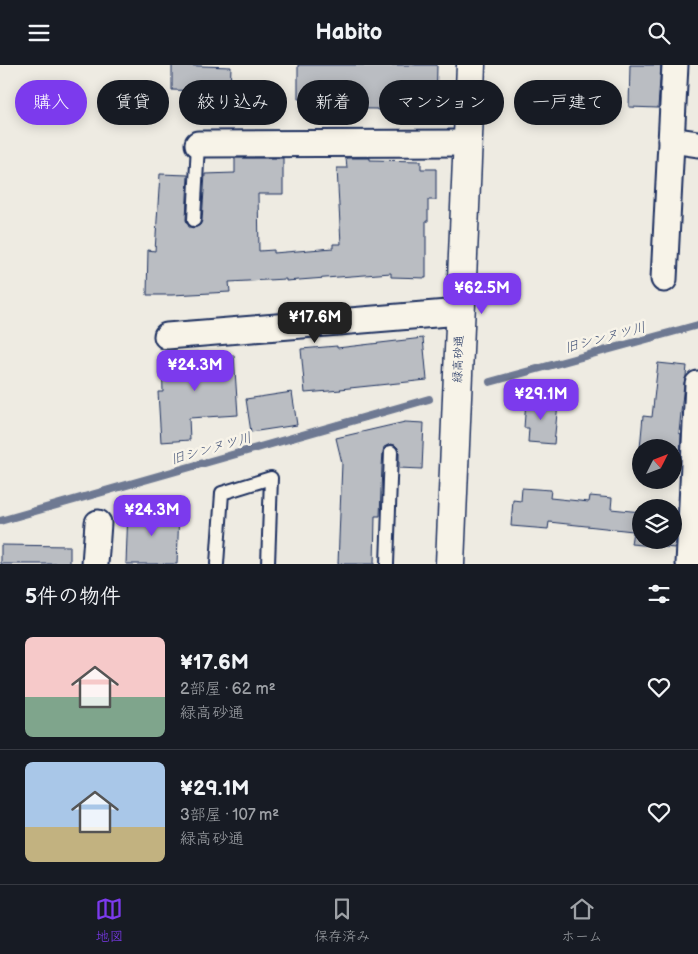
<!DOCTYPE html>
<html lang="ja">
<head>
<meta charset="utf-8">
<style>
  :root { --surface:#171b24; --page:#242831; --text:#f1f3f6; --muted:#9ea1a6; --line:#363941; --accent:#7c3aed }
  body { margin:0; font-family:"Balsamiq Sans","Klee One",sans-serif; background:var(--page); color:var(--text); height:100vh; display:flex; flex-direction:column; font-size:19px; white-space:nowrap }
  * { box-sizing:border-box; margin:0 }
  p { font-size:16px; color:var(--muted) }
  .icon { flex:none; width:28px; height:28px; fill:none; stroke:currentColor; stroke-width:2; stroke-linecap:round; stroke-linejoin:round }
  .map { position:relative; height:499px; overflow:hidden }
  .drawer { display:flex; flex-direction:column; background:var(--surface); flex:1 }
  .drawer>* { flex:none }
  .guide { position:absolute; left:15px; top:15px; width:669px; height:45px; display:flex; gap:10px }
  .needle { width:32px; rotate:48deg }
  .controls { position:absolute; left:632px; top:374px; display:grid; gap:10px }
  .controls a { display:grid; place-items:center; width:50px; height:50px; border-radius:50%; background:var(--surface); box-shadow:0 2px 12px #0003; font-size:25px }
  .price { position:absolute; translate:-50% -42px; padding:0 11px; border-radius:10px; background:var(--accent); color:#fff; font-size:16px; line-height:32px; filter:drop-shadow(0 1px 2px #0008) }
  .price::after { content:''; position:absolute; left:50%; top:30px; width:15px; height:11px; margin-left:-8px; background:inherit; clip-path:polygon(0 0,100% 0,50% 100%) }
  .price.selected { background:#222; color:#fff }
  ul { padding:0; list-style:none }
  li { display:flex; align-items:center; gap:15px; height:125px; padding:0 25px }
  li+li { border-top:1px solid var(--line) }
  li span { display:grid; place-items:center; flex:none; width:140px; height:100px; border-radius:8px; color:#555 }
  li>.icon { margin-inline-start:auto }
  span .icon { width:60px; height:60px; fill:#fffc; stroke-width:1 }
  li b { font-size:21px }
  h2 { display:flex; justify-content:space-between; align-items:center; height:60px; padding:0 25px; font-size:21px }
  .pill { padding:0 18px; border-radius:22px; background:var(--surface); box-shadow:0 2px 12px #0003; font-size:18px; line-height:45px }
  .pill.selected { background:var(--accent); color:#fff }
  header { display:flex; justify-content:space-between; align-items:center; height:65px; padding:0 25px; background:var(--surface); font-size:22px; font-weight:700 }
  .tabs { display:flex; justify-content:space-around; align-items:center; height:70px; border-top:1px solid var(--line); background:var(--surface); font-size:14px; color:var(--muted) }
  .tabs a { display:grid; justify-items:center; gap:2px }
  .tabs .selected { color:var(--accent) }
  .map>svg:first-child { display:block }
</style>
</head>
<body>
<header><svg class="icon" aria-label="menu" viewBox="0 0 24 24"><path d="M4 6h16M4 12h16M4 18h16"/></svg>Habito<svg class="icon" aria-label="search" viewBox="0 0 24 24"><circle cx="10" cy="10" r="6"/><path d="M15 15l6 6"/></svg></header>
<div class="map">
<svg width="698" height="499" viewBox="0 0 698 499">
  <rect width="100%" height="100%" fill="#eeebe2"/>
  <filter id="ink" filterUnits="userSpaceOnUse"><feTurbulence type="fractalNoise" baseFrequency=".02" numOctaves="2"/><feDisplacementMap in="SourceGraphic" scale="10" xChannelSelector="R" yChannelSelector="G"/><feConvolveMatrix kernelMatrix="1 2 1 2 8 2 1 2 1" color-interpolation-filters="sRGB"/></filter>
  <g filter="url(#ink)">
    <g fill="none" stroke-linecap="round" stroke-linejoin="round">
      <g stroke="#6e7992" stroke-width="8">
        <polyline points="490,317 698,260"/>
        <polyline points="0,456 429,334"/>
      </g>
    </g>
    <g fill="#babdc2" stroke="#1b2f5e">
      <polygon points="172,0 231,2 230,27 172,25"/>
      <polygon points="298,0 437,0 436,47 377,45 377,44 305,43 305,34 298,34"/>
      <polygon points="630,0 661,0 658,43 629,42"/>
      <polygon points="235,93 283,93 283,129 258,129 259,186 274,185 274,188 333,183 333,179 341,179 337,103 347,103 346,93 370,93 370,95 421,96 421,104 436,104 436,135 428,135 428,156 426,156 426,213 391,212 391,208 286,216 286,214 229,217 230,227 172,230 147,230 148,185 155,186 160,109 188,110 186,155 189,162 194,163 200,160 202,156 205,109 235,108"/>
      <polygon points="423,273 427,315 340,324 341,325 305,328 301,284 337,281 337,283"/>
      <polygon points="199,287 200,292 234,290 238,350 189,353 190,375 161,377 158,327 163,327 162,288"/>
      <polygon points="658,298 687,301 686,311 684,318 679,368 681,369 680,398 674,398 674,382 641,382 641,394 639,394 643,351 652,352"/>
      <polygon points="292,327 297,360 251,367 246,334"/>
      <polygon points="526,335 558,338 554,379 528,377 529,363 524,363"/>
      <polygon points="405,357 424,358 422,404 399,403 399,387 398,383 395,380 391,379 384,382 383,387 382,402 380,451 375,451 374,499 338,499 342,398 336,373"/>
      <polygon points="522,423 551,425 550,433 589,437 590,431 612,433 611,444 641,447 641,475 674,475 674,449 677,450 675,483 631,479 633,466 549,457 548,464 511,461 513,435 521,436"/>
      <polygon points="128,444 179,446 177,499 126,499"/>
      <polygon points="1,480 70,481 70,499 1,499"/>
    </g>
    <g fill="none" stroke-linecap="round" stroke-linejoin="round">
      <defs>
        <g id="lane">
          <polyline points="194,155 198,79"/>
          <polyline points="217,499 222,428 271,413 268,499"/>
          <polyline points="387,499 391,387"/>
        </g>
        <g id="street">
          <polyline points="671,75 698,79"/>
          <polyline points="198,79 468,78"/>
          <polyline points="664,214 675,0"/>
          <polyline points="167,271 460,247"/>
          <polyline points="95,499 98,458"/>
          <polyline points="689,499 698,319"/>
        </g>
        <polyline id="secondary" points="450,499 471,0"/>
      </defs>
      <use href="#lane" stroke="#1b2f5e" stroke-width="16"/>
      <use href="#street" stroke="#1b2f5e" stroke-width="29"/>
      <use href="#secondary" stroke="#1b2f5e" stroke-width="31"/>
      <use href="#lane" stroke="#f7f3e8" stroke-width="12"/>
      <use href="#street" stroke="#f7f3e8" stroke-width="25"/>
      <use href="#secondary" stroke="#f7f3e8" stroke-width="28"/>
    </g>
  </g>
  <g text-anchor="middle" stroke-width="5" stroke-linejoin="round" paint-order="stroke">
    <g font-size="12" fill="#1b2f5e" stroke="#f7f3e8">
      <text transform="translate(458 294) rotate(-88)" y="4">緑高砂通</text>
    </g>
    <g font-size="14" font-style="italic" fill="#455478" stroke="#f7f3e8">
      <text transform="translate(605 272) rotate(-15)" y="5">旧シンヌツ川</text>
      <text transform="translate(211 383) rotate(-16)" y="5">旧シンヌツ川</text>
    </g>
  </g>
</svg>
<div class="controls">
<a><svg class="needle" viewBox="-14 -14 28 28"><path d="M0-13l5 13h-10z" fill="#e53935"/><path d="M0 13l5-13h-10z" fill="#9ea1a6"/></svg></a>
<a><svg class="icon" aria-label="layers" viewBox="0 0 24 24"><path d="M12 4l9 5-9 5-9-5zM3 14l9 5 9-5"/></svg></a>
</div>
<b class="price" style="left:482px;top:250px">¥62.5M</b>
<b class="price selected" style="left:315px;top:279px">¥17.6M</b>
<b class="price" style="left:195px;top:327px">¥24.3M</b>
<b class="price" style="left:541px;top:356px">¥29.1M</b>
<b class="price" style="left:152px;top:472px">¥24.3M</b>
<div class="guide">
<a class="pill selected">購入</a>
<a class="pill">賃貸</a>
<a class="pill">絞り込み</a>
<a class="pill">新着</a>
<a class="pill">マンション</a>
<a class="pill">一戸建て</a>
</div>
</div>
<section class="drawer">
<h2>5件の物件<svg class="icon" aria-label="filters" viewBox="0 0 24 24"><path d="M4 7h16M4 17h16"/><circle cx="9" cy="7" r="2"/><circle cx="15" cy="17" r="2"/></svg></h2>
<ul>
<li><span style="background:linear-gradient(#f6c9c9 60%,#7fa58c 0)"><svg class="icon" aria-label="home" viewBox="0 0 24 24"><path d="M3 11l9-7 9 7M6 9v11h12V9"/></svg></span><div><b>¥17.6M</b><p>2部屋 · 62 m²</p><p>緑高砂通</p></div><svg class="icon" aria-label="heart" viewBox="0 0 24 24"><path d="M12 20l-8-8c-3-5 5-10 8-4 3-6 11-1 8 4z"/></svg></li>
<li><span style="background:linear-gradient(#a9c7e8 65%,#c2b280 0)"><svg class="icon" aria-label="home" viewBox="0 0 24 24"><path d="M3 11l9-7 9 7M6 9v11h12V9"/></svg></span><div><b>¥29.1M</b><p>3部屋 · 107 m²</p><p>緑高砂通</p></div><svg class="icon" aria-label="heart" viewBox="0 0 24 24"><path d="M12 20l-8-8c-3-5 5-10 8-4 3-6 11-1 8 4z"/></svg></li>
</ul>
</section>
<nav class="tabs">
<a class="selected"><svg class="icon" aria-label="map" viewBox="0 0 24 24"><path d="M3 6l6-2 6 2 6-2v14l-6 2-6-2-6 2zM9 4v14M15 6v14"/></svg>地図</a>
<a><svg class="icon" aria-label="saved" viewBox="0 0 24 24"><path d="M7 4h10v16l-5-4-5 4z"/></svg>保存済み</a>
<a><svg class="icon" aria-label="home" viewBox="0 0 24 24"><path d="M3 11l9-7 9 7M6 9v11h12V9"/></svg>ホーム</a>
</nav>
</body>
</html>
